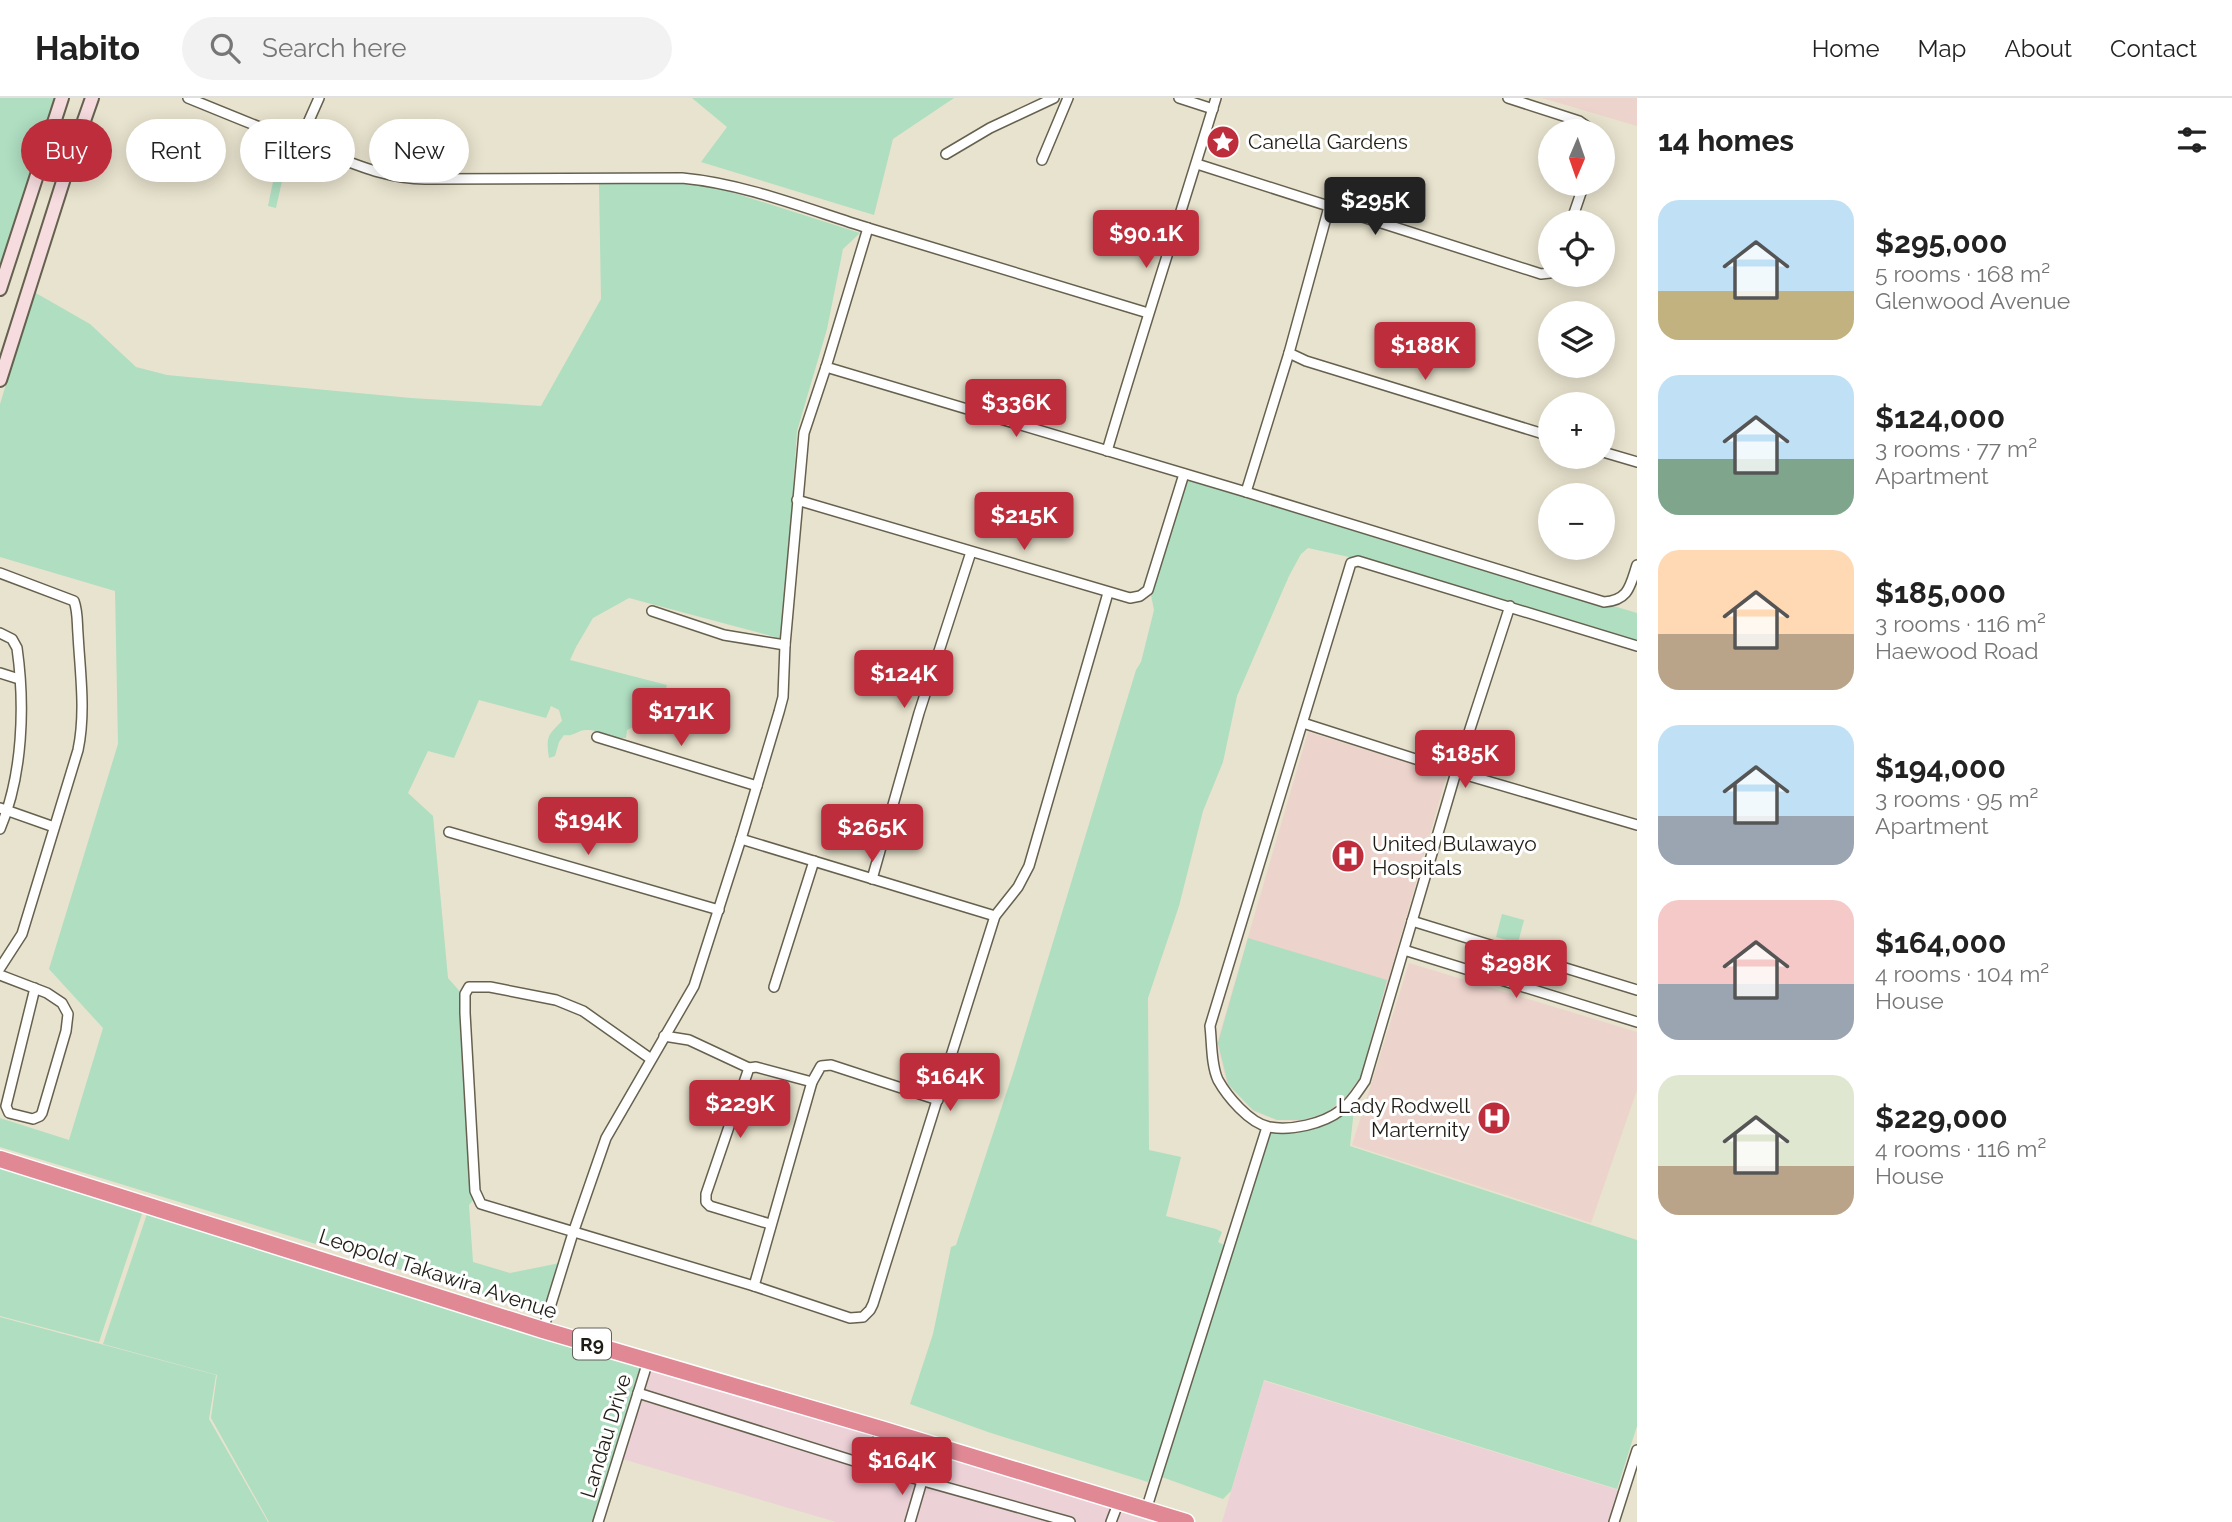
<!DOCTYPE html>
<html lang="en">
<head>
<meta charset="utf-8">
<style>
  :root { --surface:#fff; --page:#f2f2f2; --text:#222; --muted:#767676; --line:#e0e0e0; --accent:#be2d3c }
  body { margin:0; font-family:Raleway,sans-serif; background:var(--page); color:var(--text); height:100vh; display:flex; flex-direction:column; font-size:26px; white-space:nowrap }
  * { box-sizing:border-box; margin:0 }
  p { font-size:23px; color:var(--muted) }
  .icon { flex:none; width:38px; height:38px; fill:none; stroke:currentColor; stroke-width:2; stroke-linecap:round; stroke-linejoin:round }
  .map { position:relative; flex:1; overflow:hidden }
  .side { display:flex; flex-direction:column; background:var(--surface); width:595px }
  .side>* { flex:none }
  .top-card { position:absolute; left:21px; top:21px; width:665px; height:63px; display:flex; gap:14px }
  .needle { width:46px; rotate:182deg }
  .buttons { position:absolute; left:1538px; top:21px; display:grid; gap:14px }
  .buttons a { display:grid; place-items:center; width:77px; height:77px; border-radius:50%; background:var(--surface); box-shadow:0 4px 18px #0003; font-size:35px }
  .price { position:absolute; translate:-50% -60px; padding:0 16px; border-radius:7px; background:var(--accent); color:#fff; font-size:23px; line-height:46px; filter:drop-shadow(0 2px 4px #0008) }
  .price::after { content:''; position:absolute; left:50%; top:42px; width:21px; height:16px; margin-left:-10px; background:inherit; clip-path:polygon(0 0,100% 0,50% 100%) }
  .price.current { background:#222; color:#fff }
  ul { padding:0; list-style:none }
  li { display:flex; align-items:center; gap:21px; height:175px; padding:0 21px }
  li span { display:grid; place-items:center; flex:none; width:196px; height:140px; border-radius:21px; color:#555 }
  li>.icon { margin-inline-start:auto }
  span .icon { width:84px; height:84px; fill:#fffc; stroke-width:1 }
  li b { font-size:30px }
  h2 { display:flex; justify-content:space-between; align-items:center; height:84px; padding:0 21px; font-size:30px }
  .chip { padding:0 24px; border-radius:32px; background:var(--surface); box-shadow:0 4px 18px #0003; font-size:24px; line-height:63px }
  .chip.current { background:var(--accent); color:#fff }
  header { display:flex; align-items:center; gap:42px; box-sizing:border-box; height:98px; padding:0 35px; background:var(--surface); border-bottom:2px solid var(--line) }
  header strong { font-size:33px }
  nav { display:flex; gap:38px; margin-inline-start:auto; font-size:24px }
  .search { width:490px; height:63px; background:var(--page); display:flex; align-items:center; gap:18px; box-sizing:border-box; padding:0 24px; border-radius:38px; color:var(--muted); font-size:26px }
  main { display:flex; flex:1; min-height:0 }
  .map>svg:first-child { display:block }
</style>
</head>
<body>
<header>
<strong>Habito</strong>
<div class="search"><svg class="icon" aria-label="search" viewBox="0 0 24 24"><circle cx="10" cy="10" r="6"/><path d="M15 15l6 6"/></svg>Search here</div>
<nav><a>Home</a><a>Map</a><a>About</a><a>Contact</a></nav>
</header>
<main>
<div class="map">
<svg width="1637" height="1424" viewBox="0 0 1637 1424">
  <rect width="100%" height="100%" fill="#e8e3ce"/>
  <g fill="#ecd1d7">
    <polygon points="653,1266 1152,1424 836,1424 622,1361"/>
    <polygon points="1264,1283 1621,1393 1612,1424 1222,1424"/>
  </g>
  <g fill="#ecd3cc">
    <polygon points="1542,0 1637,0 1637,28"/>
    <polygon points="1308,634 1447,676 1361,978 1347,1000 1326,1015 1302,1023 1277,1022 1253,1013 1227,986 1217,945"/>
    <polygon points="1409,865 1637,934 1637,992 1591,1125 1352,1047"/>
  </g>
  <g fill="#afdec1">
    <polygon points="0,0 58,0 2,164 0,164"/>
    <polygon points="692,0 954,0 893,41 874,117 701,64 727,29"/>
    <polygon points="281,58 287,61 276,110 268,108 274,79 264,80 260,76"/>
    <path d="M599 85 684 86 707 88 731 94 860 135 843 151 827 231 797 333 783 541 629 500 593 520 576 549 570 562 667 587 655 627 652 632 646 633 642 628H635L627 632 626 640C608 641 599 631 586 632 578 632 573 639 564 637L559 644 555 658 549 660C546 639 547 638 562 623L559 612 551 608 546 620 479 602 454 660 428 653 408 695 433 718 448 880 462 896 475 1100 469 1107 473 1164 510 1175 560 1165 547 1202 531 1212 0 1049V1020L69 1042 103 930 49 871 118 646 115 493 0 459V306L34 194 90 226 136 269 167 277 411 300 541 308 601 201Z"/>
    <polygon points="1186,380 1637,515 1637,545 1358,461 1308,450 1301,456 1289,478 1237,598 1223,664 1203,713 1179,808 1148,900 1149,1052 1181,1059 1166,1118 1216,1131 1222,1134 1218,1144 1224,1147 1211,1199 1169,1326 1148,1384 988,1334 910,1306 933,1236 951,1149 956,1147 1014,972 1136,572 1141,564 1154,512 1150,492"/>
    <polygon points="1502,816 1524,822 1518,845 1496,839"/>
    <polygon points="1248,840 1387,882 1361,978 1346,999 1326,1015 1302,1022 1277,1022 1253,1012 1228,986 1218,945"/>
    <polygon points="1355,1002 1350,1048 1637,1142 1637,1328 1617,1391 1264,1282 1231,1393 1223,1401 1159,1378 1272,1031 1298,1031"/>
    <polygon points="0,1068 143,1113 99,1244 0,1218"/>
    <polygon points="148,1113 641,1266 594,1424 269,1424 211,1320 217,1277 103,1246"/>
    <polygon points="0,1219 216,1277 209,1321 268,1424 0,1424"/>
  </g>
  <g fill="none" stroke-linecap="round" stroke-linejoin="round">
    <defs>
      <g id="street">
        <path d="M188 0C232 18 276 36 320 53 355 66 387 81 425 81L682 80C746 86 807 111 868 130"/>
        <polyline points="1179,0 1213,11"/>
        <polyline points="1508,0 1579,23 1593,33"/>
        <polyline points="299,45 319,0"/>
        <polyline points="946,56 990,30 1054,0"/>
        <polyline points="1042,62 1068,0"/>
        <polyline points="1197,66 1541,176 1550,175"/>
        <polyline points="1571,124 1584,86"/>
        <path d="M1148 215 868 130 826 269 1246 394 1604 504C1629 502 1630 488 1637 467"/>
        <polyline points="1289,255 1306,263 1550,338"/>
        <path d="M1107 353C1142 235 1180 118 1216 0"/>
        <polyline points="1603,354 1637,364"/>
        <polyline points="1246,394 1289,255 1329,109"/>
        <polyline points="797,402 1130,500 1140,498 1148,492 1184,376"/>
        <path d="M0 475 74 503C78 514 77 525 78 536 80 574 86 614 78 652L22 836 0 870"/>
        <path d="M1510 508 1456 674 1365 983C1358 993 1352 1004 1341 1012 1323 1026 1291 1033 1269 1029 1249 1025 1227 998 1218 982 1211 967 1212 945 1210 928L1351 465 1358 463 1637 548"/>
        <polyline points="652,513 724,537 785,547"/>
        <path d="M0 535 12 541 17 550C25 607 23 677 0 731"/>
        <polyline points="0,575 19,581"/>
        <polyline points="1303,625 1456,674 1637,727"/>
        <polyline points="597,639 757,688"/>
        <polyline points="0,710 54,729"/>
        <polyline points="449,734 719,812"/>
        <polyline points="741,741 995,818"/>
        <polyline points="872,781 919,615 971,454"/>
        <polyline points="1412,823 1637,892"/>
        <polyline points="1404,852 1637,924"/>
        <polyline points="0,877 47,895 62,905 68,916 66,933 42,1015 40,1018 33,1021 9,1015 6,1008 35,890"/>
        <polyline points="774,889 814,763"/>
        <polyline points="664,938 689,942 749,970"/>
        <polyline points="651,961 583,913 556,902 490,889 469,889 465,896 465,915 475,1093 481,1106 754,1188 850,1220 863,1219 870,1212 873,1206 995,818 1018,789 1029,768 1108,495"/>
        <polyline points="770,1126 710,1108 706,1104 706,1096 749,970 756,969 812,984"/>
        <polyline points="754,1188 812,984 821,968 831,967 938,1002"/>
        <polyline points="543,1232 573,1135 606,1040 694,888 741,741 779,614 783,599 785,547 804,335 826,269"/>
        <polyline points="638,1295 870,1368 1070,1424"/>
        <polyline points="870,1368 881,1331"/>
        <polyline points="1146,1412 1267,1029"/>
        <polyline points="598,1424 648,1263"/>
        <polyline points="910,1424 922,1383"/>
        <polyline points="1111,1424 1119,1403"/>
        <polyline points="1614,1424 1637,1352"/>
      </g>
      <g id="secondary">
        <polyline points="0,191 62,0"/>
        <polyline points="0,282 66,74 92,0"/>
      </g>
      <polyline id="highway" points="0,1061 543,1232 881,1331 1186,1424"/>
    </defs>
    <use href="#street" stroke="#66614f" stroke-width="12"/>
    <use href="#secondary" stroke="#66614f" stroke-width="16"/>
    <use href="#highway" stroke="#fff" stroke-width="19"/>
    <use href="#street" stroke="#fff" stroke-width="9"/>
    <use href="#secondary" stroke="#f6dcdf" stroke-width="12"/>
    <use href="#highway" stroke="#e08995" stroke-width="16"/>
  </g>
  <defs>
    <symbol id="sight-disc" viewBox="-11 -11 22 22"><circle r="9.5" fill="#be2d3c" stroke="#fff"/><path d="M0-6L1.8-2.2L6-1.7L2.9 1.2L3.7 5.4L0 3.3L-3.7 5.4L-2.9 1.2L-6-1.7L-1.8-2.2Z" fill="#fff"/></symbol>
    <symbol id="hospital-disc" viewBox="-11 -11 22 22"><circle r="9.5" fill="#be2d3c" stroke="#fff"/><path d="M-5-5h3v3.5h4V-5h3V5h-3V1.5h-4V5h-3Z" fill="#fff"/></symbol>
  </defs>
  <g fill-rule="evenodd">
    <use href="#sight-disc" x="1204" y="25" width="38" height="38"/>
    <use href="#hospital-disc" x="1329" y="739" width="38" height="38"/>
    <use href="#hospital-disc" x="1475" y="1001" width="38" height="38"/>
  </g>
  <g text-anchor="middle" stroke-width="6" stroke-linejoin="round" paint-order="stroke">
    <rect fill="#fff" stroke="#62615b" stroke-width="2" x="573" y="1230.5" width="38" height="31" rx="5"/>
    <g font-size="19" font-weight="bold" fill="#1f1d15">
      <text x="592" y="1253">R9</text>
    </g>
    <g font-size="21" fill="#1f1d15" stroke="#fff" text-anchor="start">
      <text x="1248" y="51">Canella Gardens</text>
      <text x="1372" y="753">United Bulawayo<tspan x="1372" dy="24">Hospitals</tspan></text>
      <text x="1470" y="1015" text-anchor="end">Lady Rodwell<tspan x="1470" dy="24">Marternity</tspan></text>
    </g>
    <g font-size="21" fill="#1f1d15" stroke="#fff">
      <text transform="translate(438 1176) rotate(18)" y="7">Leopold Takawira Avenue</text>
      <text transform="translate(606 1338) rotate(-73)" y="7">Landau Drive</text>
    </g>
  </g>
</svg>
<div class="buttons">
<a><svg class="needle" viewBox="-14 -14 28 28"><path d="M0-13l5 13h-10z" fill="#e53935"/><path d="M0 13l5-13h-10z" fill="#767676"/></svg></a>
<a><svg class="icon" aria-label="locate" viewBox="0 0 24 24"><circle cx="12" cy="12" r="6"/><path d="M12 2v4M12 18v4M2 12h4M18 12h4"/></svg></a>
<a><svg class="icon" aria-label="layers" viewBox="0 0 24 24"><path d="M12 4l9 5-9 5-9-5zM3 14l9 5 9-5"/></svg></a>
<a>+</a>
<a>−</a>
</div>
<b class="price current" style="left:1375px;top:139px">$295K</b>
<b class="price" style="left:1146px;top:172px">$90.1K</b>
<b class="price" style="left:1425px;top:284px">$188K</b>
<b class="price" style="left:1016px;top:341px">$336K</b>
<b class="price" style="left:1024px;top:454px">$215K</b>
<b class="price" style="left:904px;top:612px">$124K</b>
<b class="price" style="left:681px;top:650px">$171K</b>
<b class="price" style="left:1465px;top:692px">$185K</b>
<b class="price" style="left:588px;top:759px">$194K</b>
<b class="price" style="left:872px;top:766px">$265K</b>
<b class="price" style="left:1516px;top:902px">$298K</b>
<b class="price" style="left:950px;top:1015px">$164K</b>
<b class="price" style="left:740px;top:1042px">$229K</b>
<b class="price" style="left:902px;top:1399px">$164K</b>
<div class="top-card">
<a class="chip current">Buy</a>
<a class="chip">Rent</a>
<a class="chip">Filters</a>
<a class="chip">New</a>
</div>
</div>
<section class="side">
<h2>14 homes<svg class="icon" aria-label="filters" viewBox="0 0 24 24"><path d="M4 7h16M4 17h16"/><circle cx="9" cy="7" r="2"/><circle cx="15" cy="17" r="2"/></svg></h2>
<ul>
<li><span style="background:linear-gradient(#bfe0f5 65%,#c2b280 0)"><svg class="icon" aria-label="home" viewBox="0 0 24 24"><path d="M3 11l9-7 9 7M6 9v11h12V9"/></svg></span><div><b>$295,000</b><p>5 rooms · 168 m²</p><p>Glenwood Avenue</p></div></li>
<li><span style="background:linear-gradient(#bfe0f5 60%,#7fa58c 0)"><svg class="icon" aria-label="home" viewBox="0 0 24 24"><path d="M3 11l9-7 9 7M6 9v11h12V9"/></svg></span><div><b>$124,000</b><p>3 rooms · 77 m²</p><p>Apartment</p></div></li>
<li><span style="background:linear-gradient(#ffd9b3 60%,#b9a48a 0)"><svg class="icon" aria-label="home" viewBox="0 0 24 24"><path d="M3 11l9-7 9 7M6 9v11h12V9"/></svg></span><div><b>$185,000</b><p>3 rooms · 116 m²</p><p>Haewood Road</p></div></li>
<li><span style="background:linear-gradient(#bfe0f5 65%,#9aa5b1 0)"><svg class="icon" aria-label="home" viewBox="0 0 24 24"><path d="M3 11l9-7 9 7M6 9v11h12V9"/></svg></span><div><b>$194,000</b><p>3 rooms · 95 m²</p><p>Apartment</p></div></li>
<li><span style="background:linear-gradient(#f6c9c9 60%,#9aa5b1 0)"><svg class="icon" aria-label="home" viewBox="0 0 24 24"><path d="M3 11l9-7 9 7M6 9v11h12V9"/></svg></span><div><b>$164,000</b><p>4 rooms · 104 m²</p><p>House</p></div></li>
<li><span style="background:linear-gradient(#dfe7d0 65%,#b9a48a 0)"><svg class="icon" aria-label="home" viewBox="0 0 24 24"><path d="M3 11l9-7 9 7M6 9v11h12V9"/></svg></span><div><b>$229,000</b><p>4 rooms · 116 m²</p><p>House</p></div></li>
</ul>
</section>
</main>
</body>
</html>
